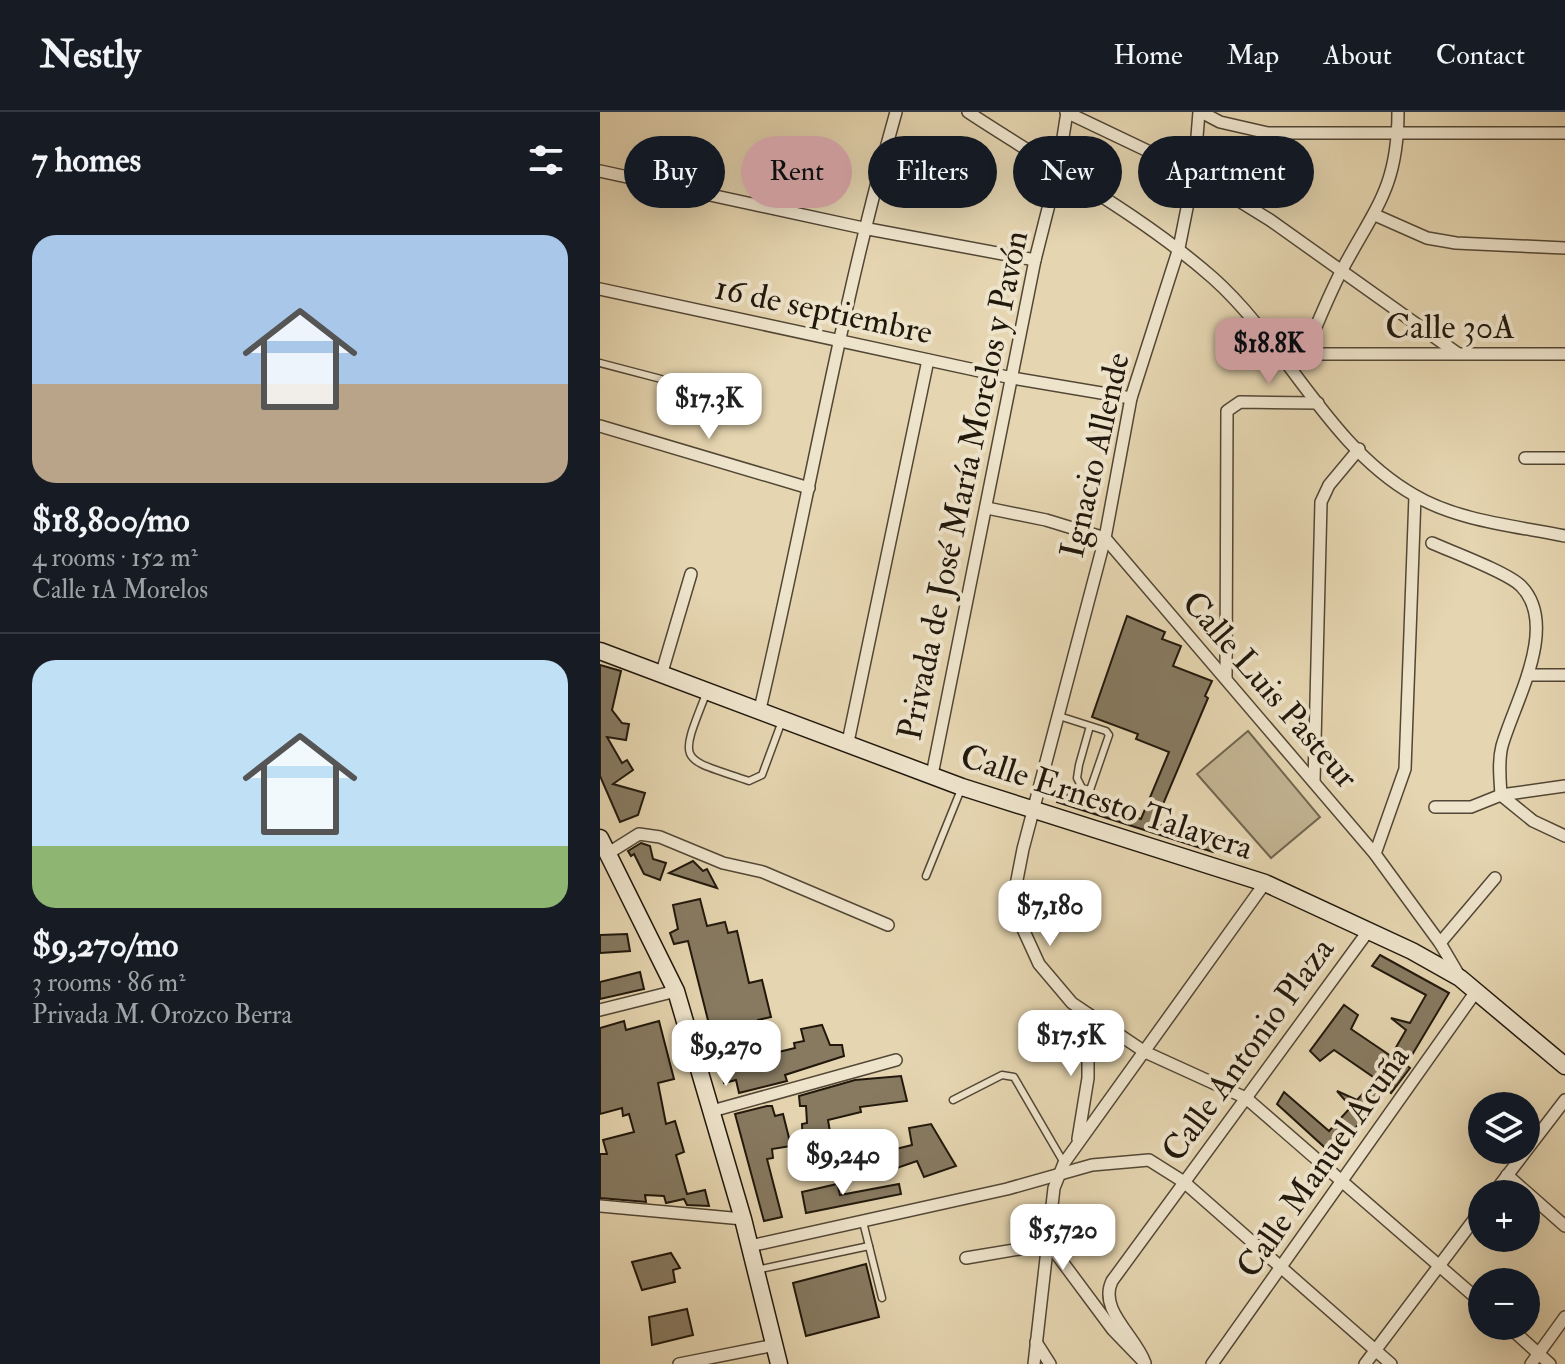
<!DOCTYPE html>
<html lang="en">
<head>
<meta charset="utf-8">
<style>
  :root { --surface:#171b24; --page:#242831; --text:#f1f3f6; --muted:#9ea1a6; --line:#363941; --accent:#c59692 }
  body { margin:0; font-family:"IM FELL Double Pica",serif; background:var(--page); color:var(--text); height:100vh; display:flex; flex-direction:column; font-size:30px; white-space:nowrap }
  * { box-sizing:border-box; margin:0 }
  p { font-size:26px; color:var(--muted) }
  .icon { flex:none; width:44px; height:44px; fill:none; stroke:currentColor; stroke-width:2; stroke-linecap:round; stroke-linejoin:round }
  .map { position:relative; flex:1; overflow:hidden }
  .side { display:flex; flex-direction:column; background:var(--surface); width:600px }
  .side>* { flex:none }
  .hud { position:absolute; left:24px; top:24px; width:760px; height:72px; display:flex; gap:16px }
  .fabs { position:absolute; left:868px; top:980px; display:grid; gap:16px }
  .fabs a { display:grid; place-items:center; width:72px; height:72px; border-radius:50%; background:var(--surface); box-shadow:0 8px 32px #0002; font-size:40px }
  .price { position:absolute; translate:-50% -68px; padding:0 18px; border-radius:16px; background:#fff; color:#222; font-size:26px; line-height:52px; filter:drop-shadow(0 2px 4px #0008) }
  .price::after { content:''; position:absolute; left:50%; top:48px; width:24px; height:18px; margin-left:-12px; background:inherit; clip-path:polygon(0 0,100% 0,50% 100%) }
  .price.current { background:var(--accent); color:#111 }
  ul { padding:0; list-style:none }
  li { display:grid; align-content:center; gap:16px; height:424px; padding:0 32px }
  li+li { border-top:2px solid var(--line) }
  li span { display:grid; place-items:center; height:248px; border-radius:24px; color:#555 }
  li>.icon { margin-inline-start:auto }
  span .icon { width:144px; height:144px; fill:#fffc; stroke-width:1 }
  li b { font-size:34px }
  h2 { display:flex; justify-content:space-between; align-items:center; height:96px; padding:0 32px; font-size:34px }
  .chip { padding:0 28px; border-radius:36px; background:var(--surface); box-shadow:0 8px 32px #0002; font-size:28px; line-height:72px }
  .chip.current { background:var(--accent); color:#111 }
  header { display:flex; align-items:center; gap:48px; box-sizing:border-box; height:112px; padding:0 40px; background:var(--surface); border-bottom:2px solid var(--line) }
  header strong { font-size:38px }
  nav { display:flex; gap:44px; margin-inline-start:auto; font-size:28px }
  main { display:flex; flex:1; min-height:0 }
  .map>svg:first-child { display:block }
</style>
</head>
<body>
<header>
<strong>Nestly</strong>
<nav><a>Home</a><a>Map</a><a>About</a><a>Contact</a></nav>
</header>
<main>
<section class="side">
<h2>7 homes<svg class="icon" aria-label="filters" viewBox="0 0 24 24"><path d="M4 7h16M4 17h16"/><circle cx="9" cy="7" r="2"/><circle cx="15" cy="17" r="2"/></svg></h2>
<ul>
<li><span style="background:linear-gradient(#a9c7e8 60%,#b9a48a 0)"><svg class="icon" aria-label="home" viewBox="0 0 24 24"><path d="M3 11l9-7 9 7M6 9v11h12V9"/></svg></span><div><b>$18,800/mo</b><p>4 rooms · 152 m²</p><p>Calle 1A Morelos</p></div></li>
<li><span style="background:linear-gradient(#bfe0f5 75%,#8fb573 0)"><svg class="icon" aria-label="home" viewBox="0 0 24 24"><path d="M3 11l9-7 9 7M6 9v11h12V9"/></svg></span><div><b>$9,270/mo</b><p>3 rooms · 86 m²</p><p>Privada M. Orozco Berra</p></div></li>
</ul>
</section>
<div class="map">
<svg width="965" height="1252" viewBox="0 0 965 1252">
  <rect width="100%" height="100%" fill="#e5d5b0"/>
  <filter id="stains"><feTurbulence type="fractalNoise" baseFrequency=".0025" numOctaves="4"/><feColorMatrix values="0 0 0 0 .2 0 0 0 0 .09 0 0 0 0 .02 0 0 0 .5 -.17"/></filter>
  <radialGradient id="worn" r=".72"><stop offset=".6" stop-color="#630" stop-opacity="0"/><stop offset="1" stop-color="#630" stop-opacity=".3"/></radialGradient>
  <polygon fill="#c4b594" stroke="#726650" stroke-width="2" points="648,619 720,705 671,746 597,662"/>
  <g fill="#877a61" stroke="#21180c" stroke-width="2">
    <polygon points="527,504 565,520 562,527 581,534 573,554 612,569 605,584 608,586 555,711 616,730 613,740 457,690 459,680 541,707 569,640 536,627 538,622 492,605"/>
    <polygon points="0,553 21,559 12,598 22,611 29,612 26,628 7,625 22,651 27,648 33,658 13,672 45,681 38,703 20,710 0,664"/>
    <polygon points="41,731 50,734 53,747 66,751 60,768 44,762 34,742 31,744 28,739"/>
    <polygon points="93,749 103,759 107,757 117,776 69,761"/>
    <polygon points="100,787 107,814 125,810 128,821 137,819 149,871 162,868 171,905 158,908 166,943 195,936 194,931 204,929 201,917 222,913 230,933 242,933 244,944 185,963 187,969 139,981 136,968 124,971 117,930 111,920 88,829 74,832 70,821 78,817 73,793"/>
    <polygon points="27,822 30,839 0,841 0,823"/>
    <polygon points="780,843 849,881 806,953 810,956 791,981 787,978 733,1043 677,992 684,980 729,1019 751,995 737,979 757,988 776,967 734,938 720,949 710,939 744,893 758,903 751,917 791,944 806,918 791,906 810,911 826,883 772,854"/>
    <polygon points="40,860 44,877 0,887 0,870"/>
    <polygon points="24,909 26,918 59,909 74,967 58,971 66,1012 75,1009 84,1040 76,1043 87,1082 105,1078 109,1094 87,1093 84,1087 66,1091 64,1084 45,1083 46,1090 0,1086 0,1042 7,1042 3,1028 34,1020 29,1002 23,1004 22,996 0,1002 0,916"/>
    <polygon points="301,964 307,989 260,995 261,1000 228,1008 231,1026 203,1032 202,1012 207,1011 206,994 200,994 199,984 255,968"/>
    <polygon points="167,994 172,994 175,1004 183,1002 191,1034 172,1037 173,1046 167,1047 182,1105 164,1109 135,1002"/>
    <polygon points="331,1012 356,1054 324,1065 317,1049 291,1058 284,1040 312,1033 309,1016"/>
    <polygon points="237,1072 240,1083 299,1072 301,1082 206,1101 202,1080"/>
    <polygon points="71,1141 80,1156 73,1158 75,1170 42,1178 32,1150"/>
    <polygon points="266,1152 279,1205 206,1224 193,1171"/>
    <polygon points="87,1197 93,1223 52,1233 49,1205"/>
  </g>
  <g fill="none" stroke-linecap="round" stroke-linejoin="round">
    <defs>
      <g id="lane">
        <polyline points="0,251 61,267"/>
        <path d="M106 582C78 653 79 645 149 669L162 663 182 609"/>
        <polyline points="459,604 506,619 509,623 490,678 482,676 477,666 479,653 490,614"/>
        <polyline points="326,764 362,675"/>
        <polyline points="353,988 402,963 414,965 464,1051"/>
        <polyline points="269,1134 282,1186"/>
        <polyline points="156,1158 269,1134 263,1110"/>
      </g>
      <g id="street">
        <path d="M368 0C451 55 539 101 613 166 686 231 728 334 814 383 858 409 916 414 965 424"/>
        <polyline points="466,0 594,61 670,108 857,241"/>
        <polyline points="599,0 594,61 579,136 531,286 505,426 423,737 416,773 423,817 439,852 472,891 545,940 646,986 882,1191"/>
        <polyline points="601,0 620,10 668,21 965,21"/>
        <polyline points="0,59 263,116 435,148"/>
        <polyline points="775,103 827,126 856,131 965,136"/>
        <polyline points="0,177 412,266 531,286"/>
        <path d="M704 242C717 214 728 184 743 156 776 95 798 74 798 0"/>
        <polyline points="694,256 704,242 965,242"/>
        <polyline points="0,314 209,376"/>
        <polyline points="925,346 965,346"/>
        <polyline points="387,396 446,408 505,426 775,742 840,831 860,865"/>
        <path d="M832 431C852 440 907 460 921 474 960 514 914 591 902 634 898 649 900 667 901 683L933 709 965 724"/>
        <polyline points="62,560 91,462"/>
        <polyline points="928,563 965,563"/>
        <polyline points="626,567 627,299 640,290 718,291"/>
        <path d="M160 597C207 398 240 197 296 0"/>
        <polyline points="248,630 328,248"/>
        <polyline points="332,663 435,148 458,57 467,0"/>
        <polyline points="714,670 721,390 729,373 759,337"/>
        <polyline points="835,695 871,695 901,683 965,674"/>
        <polyline points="7,742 39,722 60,725 123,751 163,760 288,813"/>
        <polyline points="775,742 805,657 815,384"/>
        <polyline points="840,831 895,766"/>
        <polyline points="0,898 76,879"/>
        <polyline points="112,999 296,948"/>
        <polyline points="478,1027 488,966 488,904"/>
        <polyline points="907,1063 965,1114"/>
        <polyline points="893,1082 965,988"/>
        <polyline points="0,1094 143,1107"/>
        <polyline points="150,1134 407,1077 492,1053 549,1048 584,1070 791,1252"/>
        <polyline points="366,1146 449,1132 513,1218 543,1249"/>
        <polyline points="908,1214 950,1252"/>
        <polyline points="436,1230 450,1252"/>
        <path d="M545 1251C536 1224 498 1198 512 1169L769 818"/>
        <polyline points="79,1252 175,1233"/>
        <polyline points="434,1252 454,1076 464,1051 665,771"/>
        <polyline points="612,1252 877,878"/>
        <polyline points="765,1252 882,1097"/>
        <polyline points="931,1252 965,1205"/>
      </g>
      <g id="secondary">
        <polyline points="0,539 362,675 665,771 812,839 860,866 965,954"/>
        <polyline points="0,726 76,879 143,1107 179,1252"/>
      </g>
    </defs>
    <use href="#lane" stroke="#524735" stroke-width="9"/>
    <use href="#street" stroke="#524735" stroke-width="14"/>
    <use href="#secondary" stroke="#21180c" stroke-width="19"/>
    <use href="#lane" stroke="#eee4cc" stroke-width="6"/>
    <use href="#street" stroke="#eee4cc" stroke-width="11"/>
    <use href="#secondary" stroke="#eee4cc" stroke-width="16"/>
  </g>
  <g text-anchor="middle" stroke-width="8" stroke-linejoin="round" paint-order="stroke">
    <g font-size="34" fill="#21180c" stroke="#eee4cc">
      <text transform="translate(224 197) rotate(12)" y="12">16 de septiembre</text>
      <text x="850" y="226">Calle 30A</text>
      <text transform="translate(494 343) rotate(-77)" y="12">Ignacio Allende</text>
      <text transform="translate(362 373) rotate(-78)" y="12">Privada de José María Morelos y Pavón</text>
      <text transform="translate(671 577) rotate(49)" y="12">Calle Luis Pasteur</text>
      <text transform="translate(507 689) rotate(18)" y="12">Calle Ernesto Talavera</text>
      <text transform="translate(647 937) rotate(-54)" y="12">Calle Antonio Plaza</text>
      <text transform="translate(722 1049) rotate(-55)" y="12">Calle Manuel Acuña</text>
    </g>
  </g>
  <rect width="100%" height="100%" filter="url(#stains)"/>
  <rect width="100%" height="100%" fill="url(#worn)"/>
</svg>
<div class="fabs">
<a><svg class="icon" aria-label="layers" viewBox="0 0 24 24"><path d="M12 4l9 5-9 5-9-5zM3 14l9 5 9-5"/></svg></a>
<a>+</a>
<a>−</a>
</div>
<b class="price current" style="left:669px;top:274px">$18.8K</b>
<b class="price" style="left:109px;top:329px">$17.3K</b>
<b class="price" style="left:450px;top:836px">$7,180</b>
<b class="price" style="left:471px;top:966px">$17.5K</b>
<b class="price" style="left:126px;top:976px">$9,270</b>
<b class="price" style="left:243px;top:1085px">$9,240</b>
<b class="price" style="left:463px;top:1160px">$5,720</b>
<div class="hud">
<a class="chip">Buy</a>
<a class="chip current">Rent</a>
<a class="chip">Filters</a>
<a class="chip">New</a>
<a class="chip">Apartment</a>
</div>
</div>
</main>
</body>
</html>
